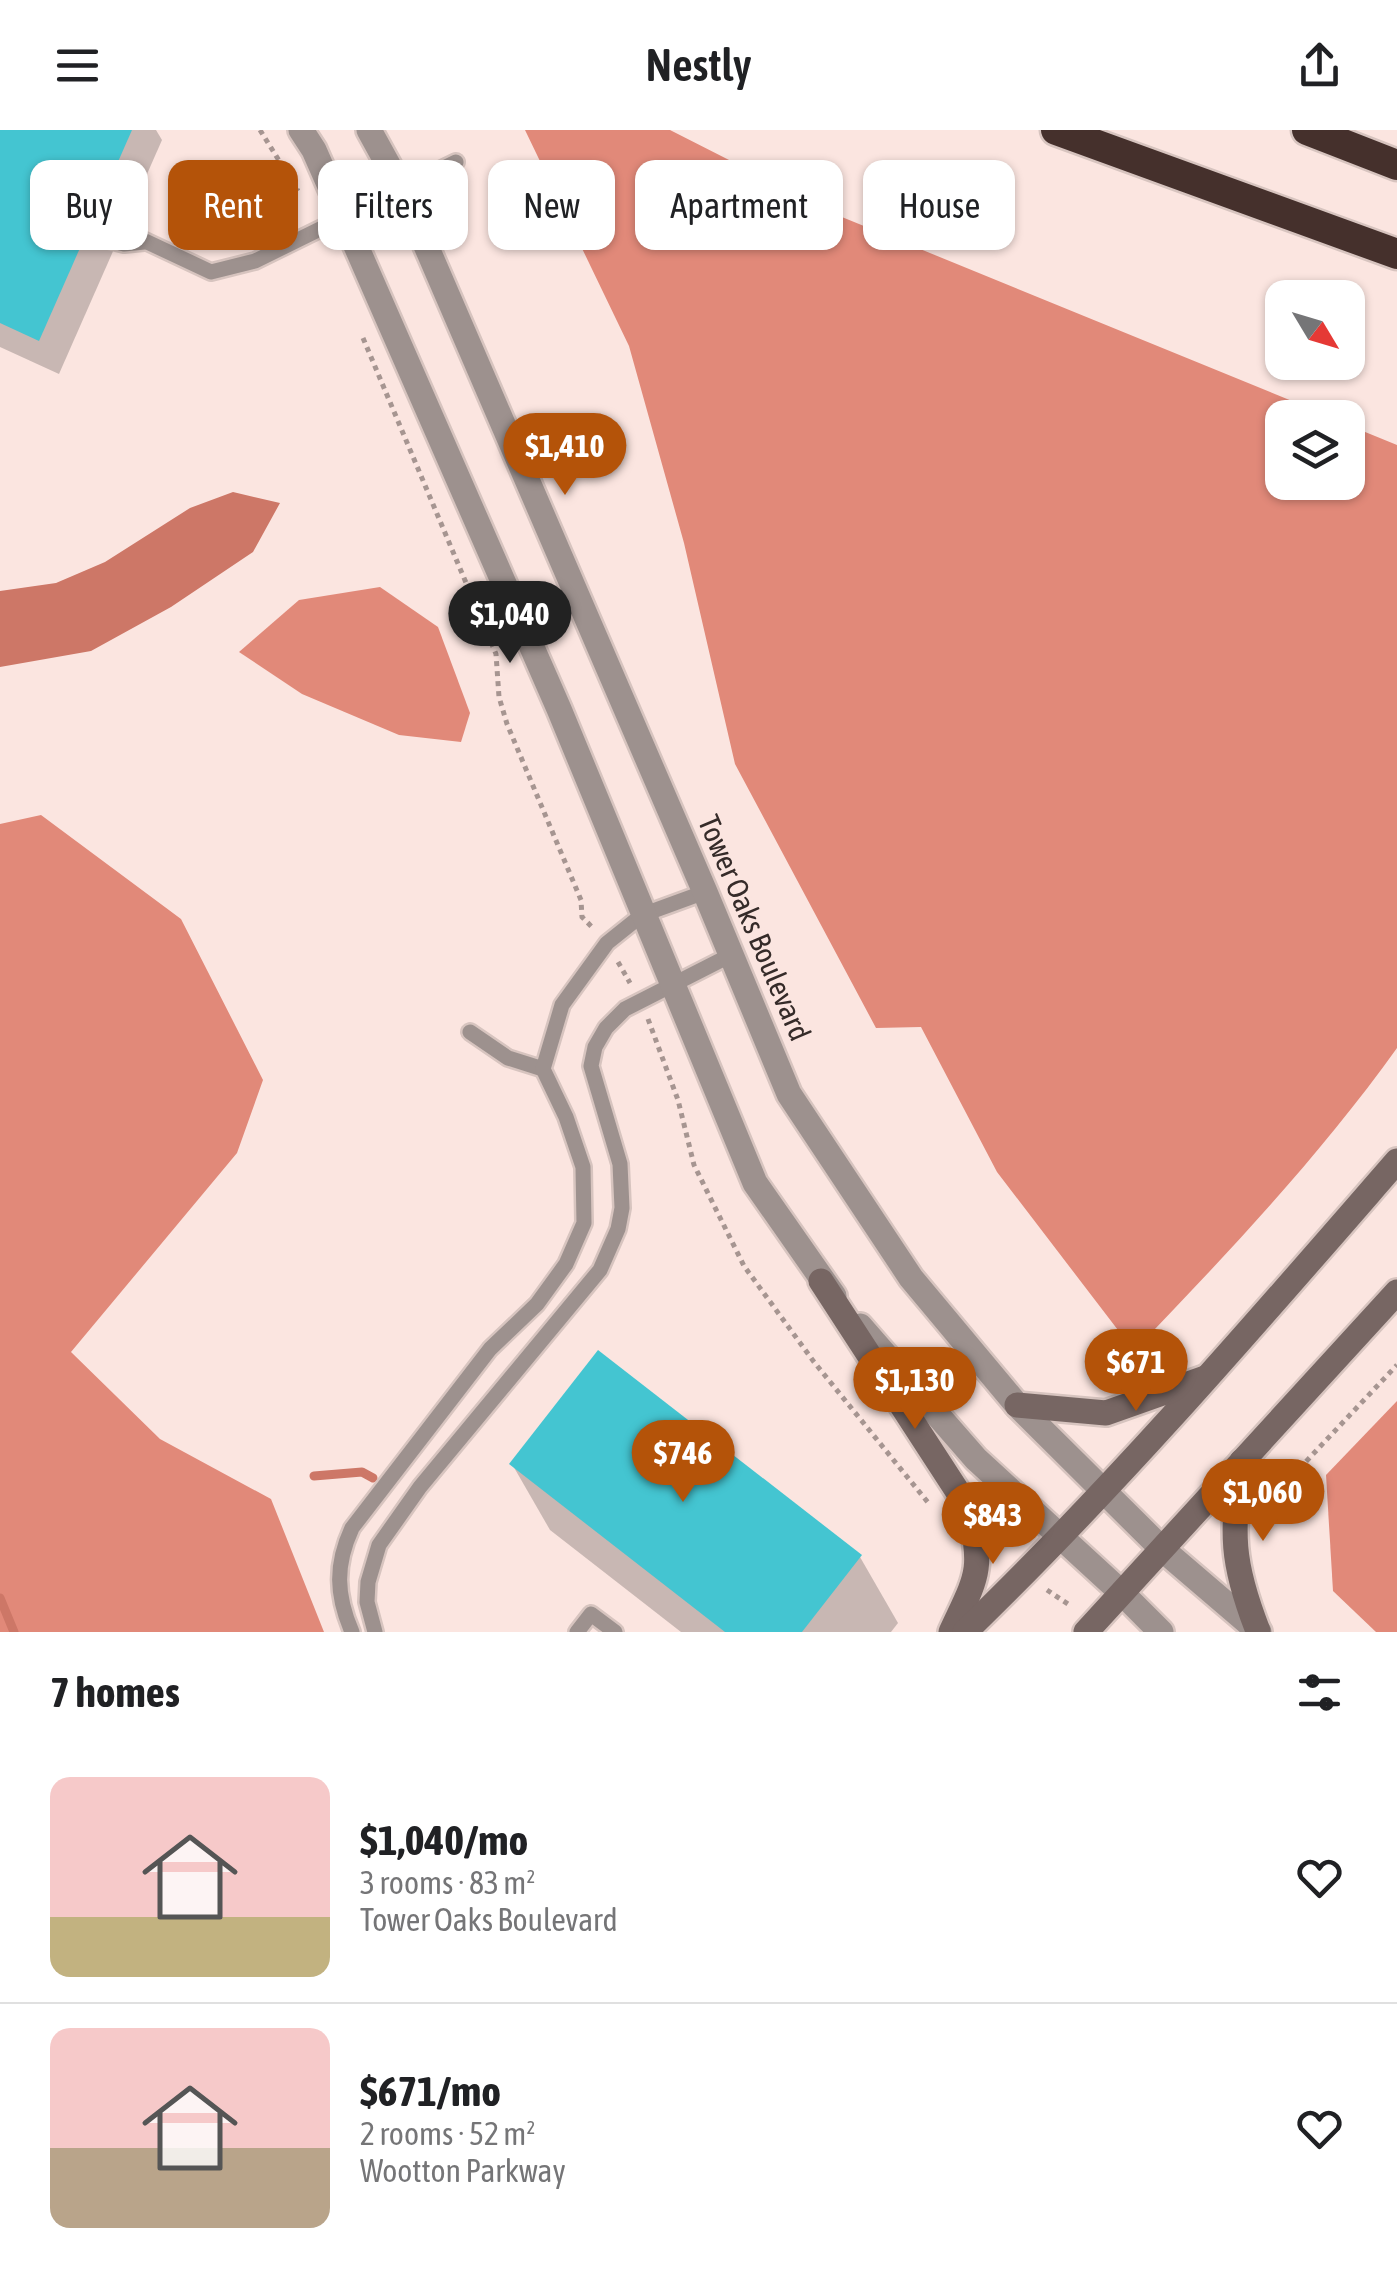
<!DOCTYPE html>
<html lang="en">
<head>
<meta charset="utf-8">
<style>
  :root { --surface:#fff; --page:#f2f2f2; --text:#202124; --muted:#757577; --line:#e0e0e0; --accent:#b45309 }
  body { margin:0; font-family:"Asap Condensed",sans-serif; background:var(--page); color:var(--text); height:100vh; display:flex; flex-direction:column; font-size:38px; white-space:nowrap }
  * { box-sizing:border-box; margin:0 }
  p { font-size:32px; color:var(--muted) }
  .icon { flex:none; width:55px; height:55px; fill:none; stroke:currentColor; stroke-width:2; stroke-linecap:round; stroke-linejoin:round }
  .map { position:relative; height:1502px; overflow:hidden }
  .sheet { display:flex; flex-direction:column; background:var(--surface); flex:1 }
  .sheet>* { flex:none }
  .guide { position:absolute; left:30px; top:30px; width:1338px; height:90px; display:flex; gap:20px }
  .needle { width:65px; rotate:128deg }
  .buttons { position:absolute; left:1265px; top:150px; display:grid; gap:20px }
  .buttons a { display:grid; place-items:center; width:100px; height:100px; border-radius:20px; background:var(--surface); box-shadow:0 2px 8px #0004; font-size:50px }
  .price { position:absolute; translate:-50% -85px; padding:0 22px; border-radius:35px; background:var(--accent); color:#fff; font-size:32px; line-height:65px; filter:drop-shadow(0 2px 5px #0008) }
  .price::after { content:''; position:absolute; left:50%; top:60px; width:30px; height:22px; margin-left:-15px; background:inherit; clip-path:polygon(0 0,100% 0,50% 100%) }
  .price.active { background:#222; color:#fff }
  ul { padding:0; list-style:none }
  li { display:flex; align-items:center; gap:30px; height:250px; padding:0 50px }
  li+li { border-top:2px solid var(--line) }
  li span { display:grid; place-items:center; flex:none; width:280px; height:200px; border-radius:20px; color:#555 }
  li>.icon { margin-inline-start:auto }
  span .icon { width:120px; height:120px; fill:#fffc; stroke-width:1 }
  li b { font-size:42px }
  h2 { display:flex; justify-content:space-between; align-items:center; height:120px; padding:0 50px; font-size:42px }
  .tag { padding:0 35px; border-radius:20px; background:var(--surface); box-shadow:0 2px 8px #0004; font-size:35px; line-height:90px }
  .tag.active { background:var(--accent); color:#fff }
  header { display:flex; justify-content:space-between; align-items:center; height:130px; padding:0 50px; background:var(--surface); font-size:45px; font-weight:600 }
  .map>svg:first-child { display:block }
</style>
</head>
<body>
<header><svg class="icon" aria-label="menu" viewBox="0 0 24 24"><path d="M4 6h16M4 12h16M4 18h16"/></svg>Nestly<svg class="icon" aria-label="share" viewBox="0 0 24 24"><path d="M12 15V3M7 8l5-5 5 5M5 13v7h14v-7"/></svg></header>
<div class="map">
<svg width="1397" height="1502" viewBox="0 0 1397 1502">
  <rect width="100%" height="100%" fill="#fbe5e0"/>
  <g fill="#e18979">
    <path d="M525 0H670L837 85 1331 287 1282 288V352H1348V295L1397 315V918C1319 1027 1227 1124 1134 1221L997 1042 921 897 876 898 735 634 684 413 629 216Z"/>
    <polygon points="380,457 438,497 470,583 461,612 399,605 302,564 239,522 299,470"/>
    <polygon points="41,685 181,789 263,950 237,1023 71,1222 160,1309 271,1369 324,1502 0,1502 0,694"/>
    <polygon points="1397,1271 1397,1502 1376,1502 1333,1461 1326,1345"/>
  </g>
  <polygon fill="#cd7767" points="233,362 280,373 253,422 171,477 91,521 0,537 0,461 56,453 105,432 190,378"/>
  <g fill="#0003">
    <polygon points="0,0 156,0 162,10 59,244 0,217"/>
    <polygon points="512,1334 860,1427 898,1493 891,1502 681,1502 550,1400"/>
  </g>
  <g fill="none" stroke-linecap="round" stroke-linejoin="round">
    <g stroke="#cd7767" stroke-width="9">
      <polyline points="314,1346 362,1342 373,1348"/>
      <polyline points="0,1468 14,1502"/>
    </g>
  </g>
  <g fill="#44c5d1">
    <polygon points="0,0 132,0 39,211 0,193"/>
    <polygon points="598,1220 862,1425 802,1502 725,1502 509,1334"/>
  </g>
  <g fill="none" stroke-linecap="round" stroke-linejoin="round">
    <defs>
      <g id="service">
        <polyline points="94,87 211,142 255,131 456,32"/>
        <polyline points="86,104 124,114 144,112"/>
        <polyline points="470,902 508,928 543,939"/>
        <path d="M352 1502C336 1465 335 1435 352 1398L490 1219 537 1174 566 1134 584 1093 583 1037 566 987 543 939 562 875 607 813 642 785 705 762"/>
        <polyline points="375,1502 367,1472 368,1452 379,1415 420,1357 600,1140 618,1099 622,1078 620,1034 591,936 595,917 606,898 625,879 731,825"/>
        <polyline points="577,1502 591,1484 615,1502"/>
      </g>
      <g id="minor">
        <polyline points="1162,1419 1259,1502"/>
        <polyline points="1123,1464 1161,1502"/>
      </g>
      <g id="tertiary">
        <polyline points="301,0 314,20 559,579 755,1053 834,1166"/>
        <polyline points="369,0 402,60 705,762 789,964 911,1148 1017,1275 1162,1419"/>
        <polyline points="860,1196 976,1329 1123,1464"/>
      </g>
      <g id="secondary">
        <path d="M821 1151 969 1379C984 1441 977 1446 951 1502"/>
        <polyline points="1017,1275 1106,1283 1205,1248"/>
        <path d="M1242 1331C1231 1403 1231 1432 1258 1501"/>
        <path d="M965 1502C1118 1354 1257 1192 1397 1031"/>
        <polyline points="1086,1502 1397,1162"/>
      </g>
      <g id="motorway">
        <polyline points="1056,0 1397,124"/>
        <polyline points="1307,0 1397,35"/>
      </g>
    </defs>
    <use href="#service" stroke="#d7c4bf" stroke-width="20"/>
    <use href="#minor" stroke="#d7c4bf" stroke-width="30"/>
    <use href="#tertiary" stroke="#d7c4bf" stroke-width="30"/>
    <use href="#secondary" stroke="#d7c4bf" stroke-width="30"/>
    <use href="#motorway" stroke="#d7c4bf" stroke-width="35"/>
    <g stroke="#a69591" stroke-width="5" stroke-dasharray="5 5" stroke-linecap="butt">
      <polyline points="260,0 298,61"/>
      <polyline points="363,208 496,524 499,567 507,594 581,770 582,787 594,799"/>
      <polyline points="618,832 630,853"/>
      <polyline points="648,889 678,970 694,1035 744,1136 814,1232 930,1375"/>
      <polyline points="1265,1375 1397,1235"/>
      <polyline points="1047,1460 1071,1476"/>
    </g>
    <use href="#service" stroke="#9d918e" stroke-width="15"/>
    <use href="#minor" stroke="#9d918e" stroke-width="25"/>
    <use href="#tertiary" stroke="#9d918e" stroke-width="25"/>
    <use href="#secondary" stroke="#776663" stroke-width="25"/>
    <use href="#motorway" stroke="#45302c" stroke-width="30"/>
  </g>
  <g text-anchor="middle" stroke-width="9" stroke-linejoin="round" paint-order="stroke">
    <g font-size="30" fill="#352b29" stroke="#fbe5e0">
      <text transform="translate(754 798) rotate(67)" y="10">Tower Oaks Boulevard</text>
    </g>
  </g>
</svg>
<div class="buttons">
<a><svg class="needle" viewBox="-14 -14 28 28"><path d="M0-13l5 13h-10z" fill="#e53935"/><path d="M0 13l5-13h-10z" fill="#757577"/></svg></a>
<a><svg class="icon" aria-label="layers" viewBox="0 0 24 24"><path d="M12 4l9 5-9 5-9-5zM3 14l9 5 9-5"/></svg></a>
</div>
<b class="price" style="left:565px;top:368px">$1,410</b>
<b class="price active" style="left:510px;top:536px">$1,040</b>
<b class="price" style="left:1136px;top:1284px">$671</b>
<b class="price" style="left:915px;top:1302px">$1,130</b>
<b class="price" style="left:683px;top:1375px">$746</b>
<b class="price" style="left:1263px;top:1414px">$1,060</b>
<b class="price" style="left:993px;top:1437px">$843</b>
<div class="guide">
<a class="tag">Buy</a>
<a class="tag active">Rent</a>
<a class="tag">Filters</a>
<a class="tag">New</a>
<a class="tag">Apartment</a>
<a class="tag">House</a>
</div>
</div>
<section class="sheet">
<h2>7 homes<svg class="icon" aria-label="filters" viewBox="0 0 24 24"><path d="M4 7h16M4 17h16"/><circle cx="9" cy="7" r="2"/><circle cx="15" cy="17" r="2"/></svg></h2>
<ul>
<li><span style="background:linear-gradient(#f6c9c9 70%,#c2b280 0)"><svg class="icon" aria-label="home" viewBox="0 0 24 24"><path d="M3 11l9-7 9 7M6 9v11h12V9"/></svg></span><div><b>$1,040/mo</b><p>3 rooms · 83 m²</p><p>Tower Oaks Boulevard</p></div><svg class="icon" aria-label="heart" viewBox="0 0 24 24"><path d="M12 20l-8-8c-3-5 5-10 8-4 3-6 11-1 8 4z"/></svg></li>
<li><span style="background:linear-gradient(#f6c9c9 60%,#b9a48a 0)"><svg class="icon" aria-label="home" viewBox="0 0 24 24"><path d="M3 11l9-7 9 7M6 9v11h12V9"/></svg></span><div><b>$671/mo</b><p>2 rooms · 52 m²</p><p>Wootton Parkway</p></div><svg class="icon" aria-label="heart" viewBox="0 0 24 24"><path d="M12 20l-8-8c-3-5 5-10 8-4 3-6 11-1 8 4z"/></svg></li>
</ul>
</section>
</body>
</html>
